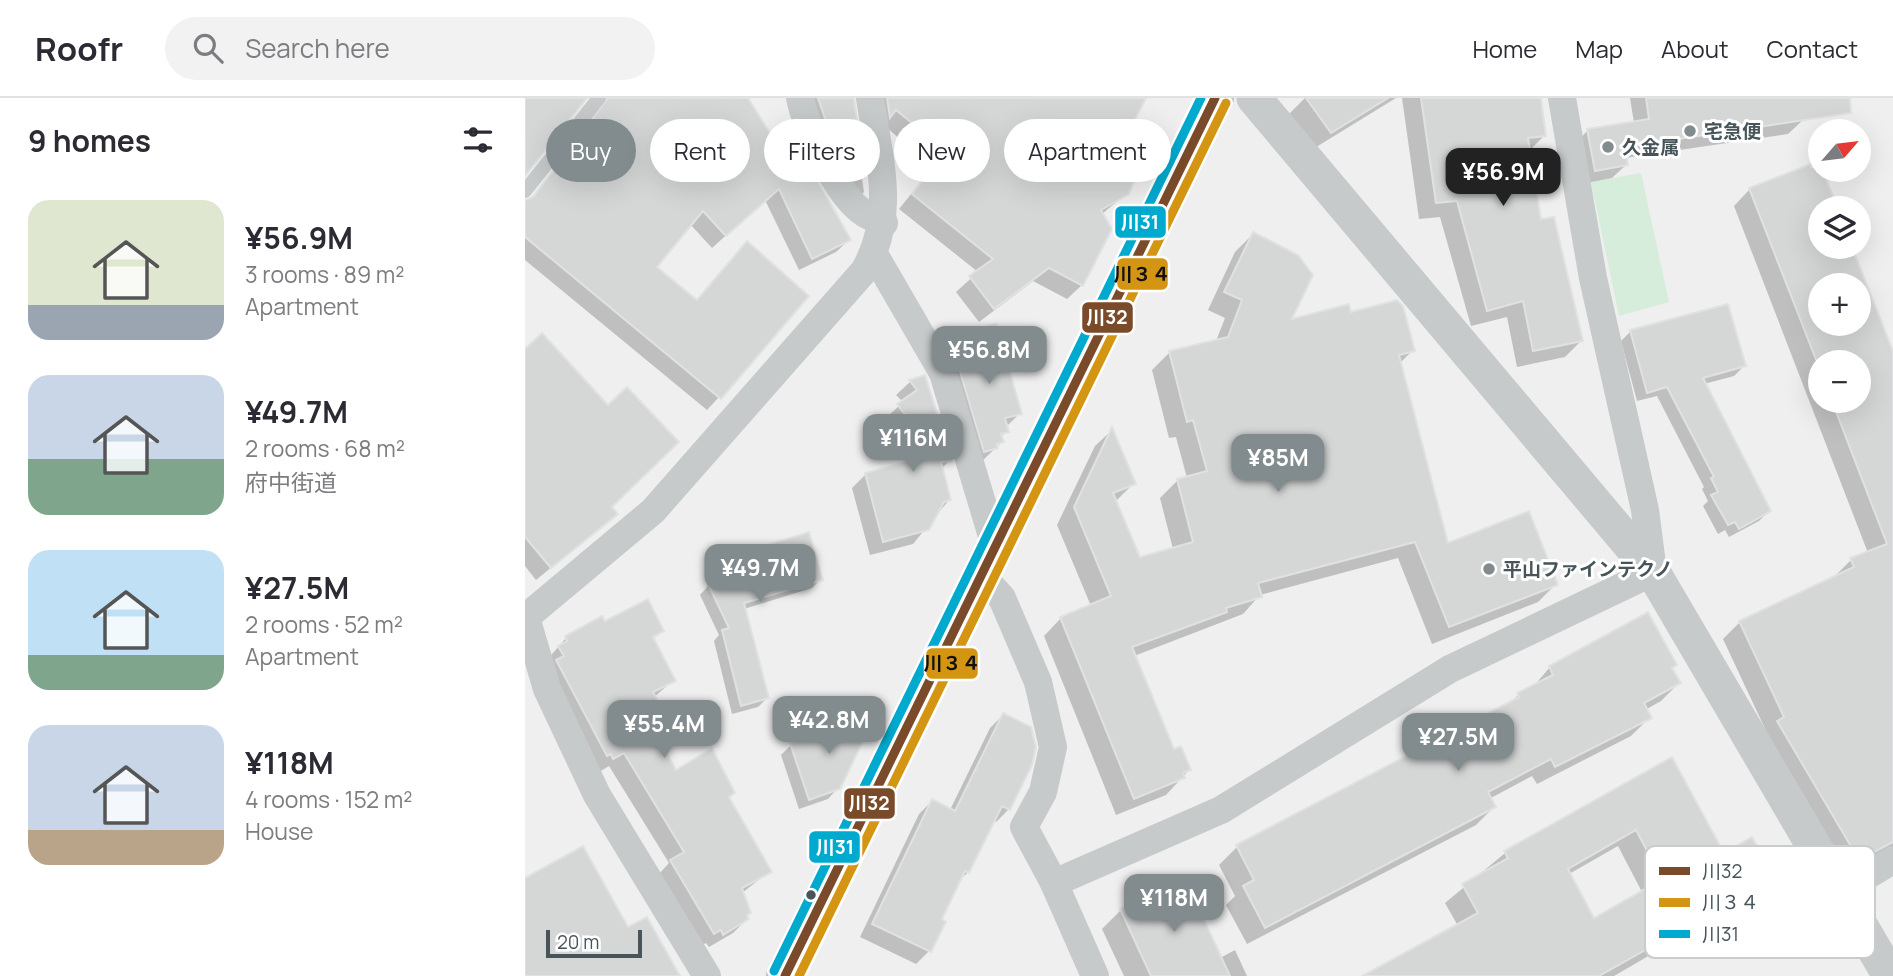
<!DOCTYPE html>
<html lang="en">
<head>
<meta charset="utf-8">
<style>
  :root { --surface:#fff; --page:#f2f2f3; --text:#2b2b33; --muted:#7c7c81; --line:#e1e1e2; --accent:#828b8e }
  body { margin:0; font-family:Manrope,"Noto Sans JP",sans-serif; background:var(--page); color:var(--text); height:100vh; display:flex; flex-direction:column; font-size:26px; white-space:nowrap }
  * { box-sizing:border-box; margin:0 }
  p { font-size:23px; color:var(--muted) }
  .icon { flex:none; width:38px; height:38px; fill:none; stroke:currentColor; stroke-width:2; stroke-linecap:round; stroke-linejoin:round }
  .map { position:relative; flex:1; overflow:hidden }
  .side { display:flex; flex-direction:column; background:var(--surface); width:525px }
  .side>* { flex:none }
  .top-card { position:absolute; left:21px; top:21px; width:665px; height:63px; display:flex; gap:14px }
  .needle { width:46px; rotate:62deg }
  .fabs { position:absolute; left:1283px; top:21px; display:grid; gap:14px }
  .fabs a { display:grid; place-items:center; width:63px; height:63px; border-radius:50%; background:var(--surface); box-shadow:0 7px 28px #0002; font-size:35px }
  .scale { position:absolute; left:21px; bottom:18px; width:96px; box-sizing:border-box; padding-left:7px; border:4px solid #47555a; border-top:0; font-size:19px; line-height:24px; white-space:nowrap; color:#47555a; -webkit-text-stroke:5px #fff; paint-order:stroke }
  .price { position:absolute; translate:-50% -60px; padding:0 16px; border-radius:14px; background:var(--accent); color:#fff; font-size:23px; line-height:46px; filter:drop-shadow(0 2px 4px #0008) }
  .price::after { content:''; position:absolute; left:50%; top:42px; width:21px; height:16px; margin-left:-10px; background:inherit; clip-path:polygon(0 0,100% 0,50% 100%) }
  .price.on { background:#222; color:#fff }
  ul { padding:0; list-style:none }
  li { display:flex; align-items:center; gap:21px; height:175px; padding:0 28px }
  li span { display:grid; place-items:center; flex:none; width:196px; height:140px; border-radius:21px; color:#555 }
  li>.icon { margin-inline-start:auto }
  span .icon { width:84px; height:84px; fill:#fffc; stroke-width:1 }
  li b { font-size:30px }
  h2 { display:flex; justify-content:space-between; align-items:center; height:84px; padding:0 28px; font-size:30px }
  .pill { padding:0 24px; border-radius:32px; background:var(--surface); box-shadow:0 7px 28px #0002; font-size:24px; line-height:63px }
  .pill.on { background:var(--accent); color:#fff }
  header { display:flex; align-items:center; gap:42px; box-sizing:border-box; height:98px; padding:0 35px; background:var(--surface); border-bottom:2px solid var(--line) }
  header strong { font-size:33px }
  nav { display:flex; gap:38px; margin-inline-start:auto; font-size:24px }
  .search { width:490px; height:63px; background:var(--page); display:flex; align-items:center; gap:18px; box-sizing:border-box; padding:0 24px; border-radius:38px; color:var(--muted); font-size:26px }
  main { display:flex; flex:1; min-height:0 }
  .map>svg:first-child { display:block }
</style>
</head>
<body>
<header>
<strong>Roofr</strong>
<div class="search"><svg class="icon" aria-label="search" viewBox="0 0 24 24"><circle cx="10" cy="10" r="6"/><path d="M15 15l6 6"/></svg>Search here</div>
<nav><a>Home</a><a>Map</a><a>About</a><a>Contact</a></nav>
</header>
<main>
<section class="side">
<h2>9 homes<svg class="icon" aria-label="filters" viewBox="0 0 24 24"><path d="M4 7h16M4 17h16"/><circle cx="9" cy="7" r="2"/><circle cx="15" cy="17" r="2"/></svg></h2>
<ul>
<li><span style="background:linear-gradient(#dfe7d0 75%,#9aa5b1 0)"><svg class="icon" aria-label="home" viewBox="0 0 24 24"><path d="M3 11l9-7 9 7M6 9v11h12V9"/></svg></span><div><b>¥56.9M</b><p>3 rooms · 89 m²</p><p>Apartment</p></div></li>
<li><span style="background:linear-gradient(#c9d6e8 60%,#7fa58c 0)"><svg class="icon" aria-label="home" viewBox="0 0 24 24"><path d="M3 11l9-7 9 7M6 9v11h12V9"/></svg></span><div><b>¥49.7M</b><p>2 rooms · 68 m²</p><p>府中街道</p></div></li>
<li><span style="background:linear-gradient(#bfe0f5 75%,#7fa58c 0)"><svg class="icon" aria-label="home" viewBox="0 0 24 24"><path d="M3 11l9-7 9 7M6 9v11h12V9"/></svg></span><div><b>¥27.5M</b><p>2 rooms · 52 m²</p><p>Apartment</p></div></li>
<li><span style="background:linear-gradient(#c9d6e8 75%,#b9a48a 0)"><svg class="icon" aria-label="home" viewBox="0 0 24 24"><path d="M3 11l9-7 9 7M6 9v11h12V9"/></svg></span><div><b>¥118M</b><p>4 rooms · 152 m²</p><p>House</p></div></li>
</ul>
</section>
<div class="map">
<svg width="1368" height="878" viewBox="0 0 1368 878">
  <rect width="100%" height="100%" fill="#efefef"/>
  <polygon fill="#d5edda" points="1116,75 1144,204 1094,218 1066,84"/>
  <g fill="#0003" fill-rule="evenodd">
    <polygon points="83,0 214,0 324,142 311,154 274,172 240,102 187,150 165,126 129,169 194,299 182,312 0,162 0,116 5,102"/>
    <polygon points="283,0 325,0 339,94 331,103"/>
    <polygon points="355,0 619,0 596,45 602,95 577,116 557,187 542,201 508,183 454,224 431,194 453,174 374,111 408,69 356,25"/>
    <polygon points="780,0 871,0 788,51 764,16"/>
    <polygon points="877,0 1015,0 1020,37 1004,53 1014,124 1057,242 1040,259 992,269 982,219 946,228 915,119 894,121"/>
    <polygon points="1105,0 1274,0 1278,22 1263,36 1100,60 1102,66 1087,80 1056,86 1049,47 1063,32 1109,25"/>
    <path d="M1285 72H1296L1311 110H1295V149H1326L1368 258V750L1317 777 1242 635 1198 541 1215 524 1310 478 1326 462 1343 455 1209 108 1225 91ZM1295 187H1334V226H1295ZM1295 264H1334V303H1295Z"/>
    <polygon points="728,136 764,224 825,216 888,252 875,265 922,448 1031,486 1013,504 907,546 873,460 735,497 718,516 609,558 648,654 664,672 641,697 591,717 519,538 536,520 566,508 532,427 570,348 587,332 609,385 590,404 614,462 648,451 635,400 653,382 662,380 651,339 644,340 627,272 645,254 691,243 700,220 683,212 710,154"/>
    <polygon points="1106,233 1219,268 1209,278 1179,286 1244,413 1234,423 1204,439 1200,432 1193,436 1178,408 1183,403 1177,391 1179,389 1132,298 1112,303 1096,243"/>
    <polygon points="446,234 495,315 481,329 482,333 475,340 477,344 456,364 427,261 433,255 432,249"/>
    <polygon points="0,253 91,416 11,482 0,468"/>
    <polygon points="399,279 425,362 416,371 424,402 388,446 345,457 327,390 341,376 392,363 360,321 378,304 371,297 385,284"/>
    <polygon points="234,451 296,481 287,490 219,511 242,600 233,609 207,616 189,543 194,537 175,497 184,487 227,468 224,460"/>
    <polygon points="79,525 137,533 127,542 149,582 129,599 132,605 120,618 150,675 202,700 245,773 217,795 222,803 219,806 222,821 208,835 184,849 181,845 174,849 133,777 144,765 84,668 74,674 21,563 41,540"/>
    <polygon points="1025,569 1146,571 1154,585 1136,603 1120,612 1124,620 1106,638 1012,686 1007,678 964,701 969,709 951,727 722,846 701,807 710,798 694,767 712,749 982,608 993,597 1008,589"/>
    <polygon points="478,617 484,711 471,724 468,722 443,774 433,784 404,853 391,866 335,839 394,716 407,703 425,712 465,630"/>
    <polygon points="348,619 313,690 303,701 274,711 256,657 266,647"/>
    <path d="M1146 661 1198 758 1248 778 1230 796 1089 878H845L933 828 920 805 980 755ZM1093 748 1117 794 1068 822 1044 776Z"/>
    <polygon points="596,812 695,860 710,852 722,878 599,878 577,831"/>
  </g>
  <g fill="#d5d7d7" stroke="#e0e1e2" stroke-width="2" fill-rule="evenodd">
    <polygon points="0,0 62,0 0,78"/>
    <polygon points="83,0 223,0 264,65 279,58 326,142 287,161 254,91 201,138 178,113 132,169 172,202 222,143 284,198 196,301 0,139 0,102 8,99"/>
    <polygon points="293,0 329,0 340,79 329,80 323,70 306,38"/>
    <polygon points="362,0 621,0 598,45 613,73 604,96 576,112 587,131 558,188 524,170 469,211 444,178 468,161 387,96 421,53 371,12 365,20"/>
    <polygon points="781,0 863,0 806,35"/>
    <polygon points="896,0 1016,0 1021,38 1003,40 1016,121 1029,119 1058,243 1008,253 998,203 962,213 932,103 911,105"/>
    <polygon points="1121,0 1325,0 1326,15 1100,49 1103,67 1070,73 1062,31 1124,21"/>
    <path d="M1286 66V69L1295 66 1313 110H1295V149H1327L1368 253V744L1334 762 1252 623 1259 619 1214 523 1329 469 1325 460 1362 446 1307 303H1334V264H1295V272L1224 90ZM1295 187H1334V226H1295Z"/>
    <polygon points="728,134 773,157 788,177 767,221 824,206 826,214 872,202 878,208 890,253 874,257 923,445 1004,413 1033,487 924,529 890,444 733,485 737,499 701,510 702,514 607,549 649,651 656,648 666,672 658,675 660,680 609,701 535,519 586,498 549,409 587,329 611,386 588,395 615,459 668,444 652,381 682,373 668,322 662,324 644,253 703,239 717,202 699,194"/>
    <polygon points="1203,206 1221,268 1178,280 1246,413 1214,431 1210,424 1203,427 1186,397 1193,394 1186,380 1189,379 1142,289 1122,295 1105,232"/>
    <polygon points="471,226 497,316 480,320 484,334 476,336 479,344 472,346 473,350 459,354 433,267 442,264 439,253 443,252 441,245 448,243 445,233"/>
    <polygon points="17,235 83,307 102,289 154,344 87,409 93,416 26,470 0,439 0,251"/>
    <polygon points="400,277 427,363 416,364 426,402 419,404 404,432 358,444 340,375 410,356 372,306 392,292 384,282"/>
    <polygon points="284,434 298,482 219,505 244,600 216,608 197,532 204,530 183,486 236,461 233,450"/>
    <polygon points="123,501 139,533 128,539 151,583 128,594 134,605 119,613 151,672 187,650 210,695 204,699 247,774 217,790 226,815 222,817 224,821 198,837 196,832 189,836 145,762 159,754 99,655 88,661 86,656 82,658 31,562 39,558 33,548 42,543 40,538 77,518 80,523"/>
    <polygon points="1123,514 1152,567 1147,570 1156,585 1119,605 1127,620 1030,669 1026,661 963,694 971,709 740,830 718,788 729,782 711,747 994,599 992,595 1028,577 1024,568"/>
    <polygon points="478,615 506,629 511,649 507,667 485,712 477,708 444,775 440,773 417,821 421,824 406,854 347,826 407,701 430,713"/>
    <polygon points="351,616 315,691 284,702 265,645"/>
    <path d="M1147 659 1199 755 1227 739 1250 779 1074 878H837L953 815 937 786 983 760 979 753ZM1111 732 1137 781 1069 820 1043 771Z"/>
    <polygon points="58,748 103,829 122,819 155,878 0,878 0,780"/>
    <polygon points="660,780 705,878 626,878 595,811"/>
  </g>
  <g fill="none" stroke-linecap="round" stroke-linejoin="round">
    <polyline stroke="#c6cacb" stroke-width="14" points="0,93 74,0"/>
    <g stroke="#c6cacb" stroke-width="28">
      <path d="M275 0C281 30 312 98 339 115 345 119 352 121 359 125"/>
      <polyline points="349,156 418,275 470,448"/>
      <polyline points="456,477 477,500 513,584 528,649 518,694 499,729 529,785 570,878"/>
      <polyline points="0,516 22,591 72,697 182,878"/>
      <path d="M0 520 128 413 339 173C372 117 354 61 345 0"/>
      <polyline points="529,785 696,712 925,571 1128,474 1120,412 1068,180 1037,0"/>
      <polyline points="1315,794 1368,762"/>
    </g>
    <polyline stroke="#c6cacb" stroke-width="35" points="729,0 1128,474 1365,878"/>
    <polyline stroke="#bec4c6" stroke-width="38" points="260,878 690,0"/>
    <defs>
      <polyline id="bus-1" points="260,878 690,0"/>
      <polyline id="bus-2" points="274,878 701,5"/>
      <polyline id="bus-3" points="249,873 676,0"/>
    </defs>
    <use href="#bus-1" stroke="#fff" stroke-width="14"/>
    <use href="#bus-2" stroke="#fff" stroke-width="14"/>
    <use href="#bus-3" stroke="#fff" stroke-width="14"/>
    <use href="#bus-1" stroke="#7a4b2a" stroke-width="9"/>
    <use href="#bus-2" stroke="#d49612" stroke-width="9"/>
    <use href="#bus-3" stroke="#00a9ce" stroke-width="9"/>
  </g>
  <g fill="#828b8e" stroke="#fff" stroke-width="2.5">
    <circle cx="1165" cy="33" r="7"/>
    <circle cx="1083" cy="49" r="7"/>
    <circle cx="964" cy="471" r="7"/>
  </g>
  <circle fill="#47555a" stroke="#fff" stroke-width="2.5" cx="286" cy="797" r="6"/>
  <g text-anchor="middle" stroke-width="6" stroke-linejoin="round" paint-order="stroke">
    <g font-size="19" font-weight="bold" fill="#47555a" stroke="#fff" text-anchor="start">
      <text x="1179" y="40">宅急便</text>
      <text x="1097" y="56">久金属</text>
      <text x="978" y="478">平山ファインテクノ</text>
    </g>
  </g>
  <rect x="1120" y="748" width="230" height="112" rx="10" fill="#fff" stroke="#c8ccce" stroke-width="2"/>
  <rect x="1134" y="769" width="31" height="8" fill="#7a4b2a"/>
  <rect x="1134" y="800" width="31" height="9" fill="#d49612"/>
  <rect x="1134" y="832" width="31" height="8" fill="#00a9ce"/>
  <g font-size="19" fill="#47555a">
    <text x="1177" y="780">川32</text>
    <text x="1177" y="811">川３４</text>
    <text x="1177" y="843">川31</text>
  </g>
  <g stroke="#fff" stroke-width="2.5">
    <rect x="589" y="107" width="53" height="34" rx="7" fill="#00a9ce"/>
    <rect x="591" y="159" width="53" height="34" rx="7" fill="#d49612"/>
    <rect x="556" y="203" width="53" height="33" rx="7" fill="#7a4b2a"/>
    <rect x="400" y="549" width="54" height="33" rx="7" fill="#d49612"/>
    <rect x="318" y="689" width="53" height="33" rx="7" fill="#7a4b2a"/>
    <rect x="283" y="732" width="53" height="34" rx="7" fill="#00a9ce"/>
  </g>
  <g font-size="19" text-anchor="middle" font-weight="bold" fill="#fff">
    <text x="615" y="131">川31</text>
    <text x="582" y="226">川32</text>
    <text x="344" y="712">川32</text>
    <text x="310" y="756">川31</text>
  </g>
  <g font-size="19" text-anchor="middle" font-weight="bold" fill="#111">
    <text x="617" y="183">川３４</text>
    <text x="427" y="572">川３４</text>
  </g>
</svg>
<div class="fabs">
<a><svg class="needle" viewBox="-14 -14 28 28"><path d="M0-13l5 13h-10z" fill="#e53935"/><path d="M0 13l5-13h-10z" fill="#7c7c81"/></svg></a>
<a><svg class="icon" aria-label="layers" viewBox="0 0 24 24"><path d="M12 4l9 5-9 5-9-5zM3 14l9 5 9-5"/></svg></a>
<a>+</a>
<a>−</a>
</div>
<div class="scale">20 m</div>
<b class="price on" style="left:978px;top:110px">¥56.9M</b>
<b class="price" style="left:464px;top:288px">¥56.8M</b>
<b class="price" style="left:388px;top:376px">¥116M</b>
<b class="price" style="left:753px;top:396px">¥85M</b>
<b class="price" style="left:235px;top:506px">¥49.7M</b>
<b class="price" style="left:304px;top:658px">¥42.8M</b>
<b class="price" style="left:139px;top:662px">¥55.4M</b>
<b class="price" style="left:933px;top:675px">¥27.5M</b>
<b class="price" style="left:649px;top:836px">¥118M</b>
<div class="top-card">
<a class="pill on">Buy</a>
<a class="pill">Rent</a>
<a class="pill">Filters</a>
<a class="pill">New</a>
<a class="pill">Apartment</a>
</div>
</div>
</main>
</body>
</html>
